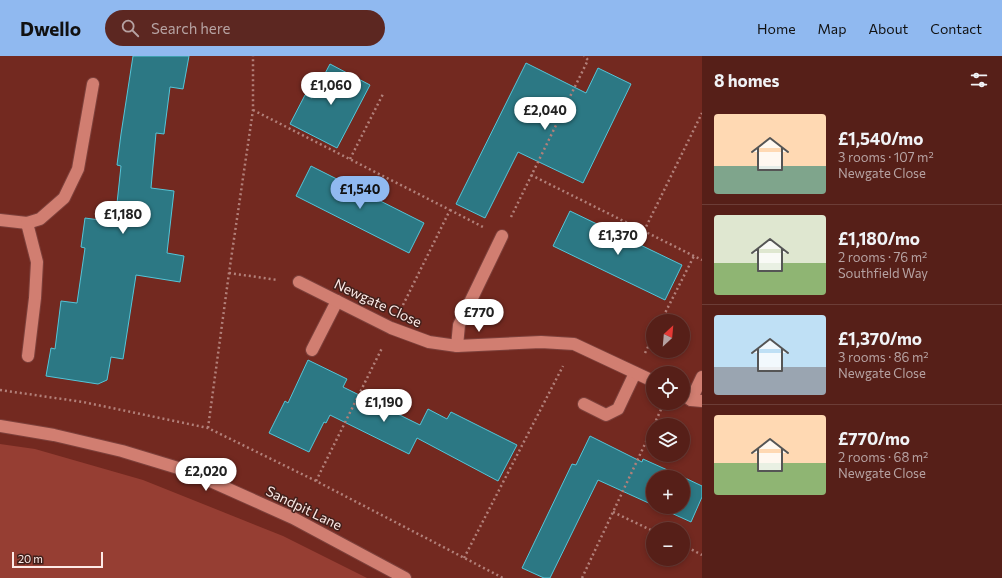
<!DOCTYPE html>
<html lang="en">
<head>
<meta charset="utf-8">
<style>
  :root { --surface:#561f18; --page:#5c2721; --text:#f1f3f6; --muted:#b6a2a2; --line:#6c3d37; --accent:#90b9f0 }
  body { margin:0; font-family:Commissioner,sans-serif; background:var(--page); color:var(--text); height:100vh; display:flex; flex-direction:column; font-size:15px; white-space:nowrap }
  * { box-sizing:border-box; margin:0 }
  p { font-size:13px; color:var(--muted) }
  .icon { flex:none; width:22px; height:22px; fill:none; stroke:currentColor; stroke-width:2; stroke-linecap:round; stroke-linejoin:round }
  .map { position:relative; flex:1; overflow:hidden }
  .drawer { display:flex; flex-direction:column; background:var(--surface); width:300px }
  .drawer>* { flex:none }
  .needle { width:26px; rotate:26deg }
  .buttons { position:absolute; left:646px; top:258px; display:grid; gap:8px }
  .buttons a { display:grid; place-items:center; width:44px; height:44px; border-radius:50%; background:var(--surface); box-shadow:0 2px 6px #0003,0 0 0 1px var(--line); font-size:20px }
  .scale { position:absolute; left:12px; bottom:10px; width:91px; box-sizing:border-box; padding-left:4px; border:2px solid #fdeae7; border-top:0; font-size:11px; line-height:14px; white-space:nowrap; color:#fdeae7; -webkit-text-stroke:3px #42201b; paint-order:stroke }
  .price { position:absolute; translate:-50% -34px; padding:0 9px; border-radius:14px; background:#fff; color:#222; font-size:13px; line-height:26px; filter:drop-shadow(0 1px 2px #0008) }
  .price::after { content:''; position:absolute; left:50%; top:24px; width:12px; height:9px; margin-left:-6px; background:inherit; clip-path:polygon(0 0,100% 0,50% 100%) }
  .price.on { background:var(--accent); color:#111 }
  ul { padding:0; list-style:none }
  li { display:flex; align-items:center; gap:12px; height:100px; padding:0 12px }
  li+li { border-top:1px solid var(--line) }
  li span { display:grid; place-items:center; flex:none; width:112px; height:80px; border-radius:4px; color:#555 }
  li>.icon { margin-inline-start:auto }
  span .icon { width:48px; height:48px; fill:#fffc; stroke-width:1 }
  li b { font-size:17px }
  h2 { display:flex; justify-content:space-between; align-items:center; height:48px; padding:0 12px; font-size:17px }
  header { display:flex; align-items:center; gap:24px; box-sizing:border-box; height:56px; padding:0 20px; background:var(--accent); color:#111 }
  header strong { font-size:19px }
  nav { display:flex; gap:22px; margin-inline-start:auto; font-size:14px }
  .search { width:280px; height:36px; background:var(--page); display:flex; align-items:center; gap:10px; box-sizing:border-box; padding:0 14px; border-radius:22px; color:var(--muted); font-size:15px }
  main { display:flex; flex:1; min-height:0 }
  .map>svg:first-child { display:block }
</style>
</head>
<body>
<header>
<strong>Dwello</strong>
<div class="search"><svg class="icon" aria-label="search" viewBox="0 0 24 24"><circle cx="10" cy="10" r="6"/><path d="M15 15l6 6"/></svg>Search here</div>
<nav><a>Home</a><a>Map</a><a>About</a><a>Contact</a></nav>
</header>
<main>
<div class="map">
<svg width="702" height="522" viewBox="0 0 702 522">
  <rect width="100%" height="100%" fill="#732920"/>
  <polygon fill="#963e33" points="0,388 35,393 143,424 283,480 367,522 0,522"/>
  <g fill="#2c7884" stroke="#53c6d9">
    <polygon points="133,0 189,0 183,33 170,31 164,78 156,77 151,132 174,135 167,197 184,200 180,226 136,219 123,303 111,301 107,324 98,328 46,320 51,292 55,293 61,245 77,247 85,192 81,191 85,162 115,166 121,110 117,109 121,78"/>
    <polygon points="526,7 586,37 598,12 631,28 583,127 518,96 485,162 456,148"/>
    <polygon points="330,8 370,29 337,92 290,68 305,39 312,42"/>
    <polygon points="311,110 424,167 409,197 296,140"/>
    <polygon points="570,155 682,209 665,244 553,190"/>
    <polygon points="308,304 347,323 343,331 420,369 428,353 447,363 451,356 517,389 498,425 417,382 409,398 330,359 326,367 324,366 309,396 269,377 285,345 288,347"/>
    <polygon points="590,380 642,406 643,403 683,421 653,421 653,449 598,424 550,522 544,522 522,512 572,408 576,409"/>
    <polygon points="683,421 702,430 702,441 691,466 658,451 683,451"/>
  </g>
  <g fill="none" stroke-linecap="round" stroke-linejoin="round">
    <defs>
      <g id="service">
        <polyline points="457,290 459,269 502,180"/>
        <polyline points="312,294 337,245"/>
        <polyline points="691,344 702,321"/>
        <polyline points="584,348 606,359 618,353 635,317"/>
      </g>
      <g id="minor">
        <polyline points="0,164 27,167 40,163 64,142 78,113 93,28"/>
        <polyline points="27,167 37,206 35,242 28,300"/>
        <polyline points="299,226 391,272 429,286 457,290 541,286 574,288 653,325"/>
        <polyline points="683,339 691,344 702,345"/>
      </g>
      <polyline id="tertiary" points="0,370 54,379 122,395 188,415 293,462 405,522"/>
    </defs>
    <use href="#service" stroke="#7d403b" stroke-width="14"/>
    <use href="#minor" stroke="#7d403b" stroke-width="14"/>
    <use href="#tertiary" stroke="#7d403b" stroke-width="14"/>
    <g stroke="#b2807a" stroke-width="2.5" stroke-dasharray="2 3" stroke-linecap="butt">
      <polyline points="253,54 450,154 401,253"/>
      <polyline points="350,103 383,38"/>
      <polyline points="531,119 702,204"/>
      <polyline points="450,154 483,171"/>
      <polyline points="511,161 588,4 584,0"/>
      <polyline points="644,175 702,57"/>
      <polyline points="229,217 278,224"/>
      <polyline points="661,265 694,200"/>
      <polyline points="645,297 653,281"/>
      <polyline points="0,334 83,346 208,372 316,425 503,522"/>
      <polyline points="654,369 663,349"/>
      <polyline points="208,372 229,217 253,54 253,0"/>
      <polyline points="316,425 382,292"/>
      <polyline points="613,456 653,475"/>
      <polyline points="683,489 702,499"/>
      <polyline points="464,502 563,310"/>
      <polyline points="582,522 653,371"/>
    </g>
    <use href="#service" stroke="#d17e71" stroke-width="12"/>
    <use href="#minor" stroke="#d17e71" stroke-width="12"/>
    <use href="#tertiary" stroke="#d17e71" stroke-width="12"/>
  </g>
  <g text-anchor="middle" stroke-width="3" stroke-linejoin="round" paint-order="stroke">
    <g font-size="14" fill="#fdeae7" stroke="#42201b">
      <text transform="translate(378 247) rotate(25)" y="5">Newgate Close</text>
      <text transform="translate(304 452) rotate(26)" y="5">Sandpit Lane</text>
    </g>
  </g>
</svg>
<div class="buttons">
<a><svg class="needle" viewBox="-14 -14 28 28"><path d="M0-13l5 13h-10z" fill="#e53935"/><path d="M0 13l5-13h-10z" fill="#b6a2a2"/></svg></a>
<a><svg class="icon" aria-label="locate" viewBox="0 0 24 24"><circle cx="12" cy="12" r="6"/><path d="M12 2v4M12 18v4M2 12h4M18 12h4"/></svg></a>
<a><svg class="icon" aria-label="layers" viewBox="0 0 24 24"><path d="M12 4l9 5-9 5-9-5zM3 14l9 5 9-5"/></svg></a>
<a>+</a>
<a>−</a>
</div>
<div class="scale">20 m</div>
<b class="price" style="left:331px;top:50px">£1,060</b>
<b class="price" style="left:545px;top:75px">£2,040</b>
<b class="price on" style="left:360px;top:154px">£1,540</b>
<b class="price" style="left:123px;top:179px">£1,180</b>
<b class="price" style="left:618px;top:200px">£1,370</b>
<b class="price" style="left:479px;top:277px">£770</b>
<b class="price" style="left:384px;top:367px">£1,190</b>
<b class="price" style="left:206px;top:436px">£2,020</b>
</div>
<section class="drawer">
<h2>8 homes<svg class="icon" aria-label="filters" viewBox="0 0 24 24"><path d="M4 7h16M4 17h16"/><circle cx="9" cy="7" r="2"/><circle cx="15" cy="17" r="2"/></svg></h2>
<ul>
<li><span style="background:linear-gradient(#ffd9b3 65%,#7fa58c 0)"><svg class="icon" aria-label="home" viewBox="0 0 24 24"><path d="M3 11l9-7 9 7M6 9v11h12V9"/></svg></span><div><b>£1,540/mo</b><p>3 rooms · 107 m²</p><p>Newgate Close</p></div></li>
<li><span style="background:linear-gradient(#dfe7d0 60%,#8fb573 0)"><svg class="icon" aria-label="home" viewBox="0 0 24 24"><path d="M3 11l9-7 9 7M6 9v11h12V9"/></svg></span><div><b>£1,180/mo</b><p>2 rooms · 76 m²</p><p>Southfield Way</p></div></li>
<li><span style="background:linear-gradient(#bfe0f5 65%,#9aa5b1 0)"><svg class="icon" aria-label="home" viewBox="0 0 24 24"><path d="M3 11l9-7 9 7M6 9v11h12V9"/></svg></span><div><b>£1,370/mo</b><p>3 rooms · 86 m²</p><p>Newgate Close</p></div></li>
<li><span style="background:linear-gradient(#ffd9b3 60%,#8fb573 0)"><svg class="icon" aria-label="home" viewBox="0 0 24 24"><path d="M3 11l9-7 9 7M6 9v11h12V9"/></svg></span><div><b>£770/mo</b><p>2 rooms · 68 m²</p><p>Newgate Close</p></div></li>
</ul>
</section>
</main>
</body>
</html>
